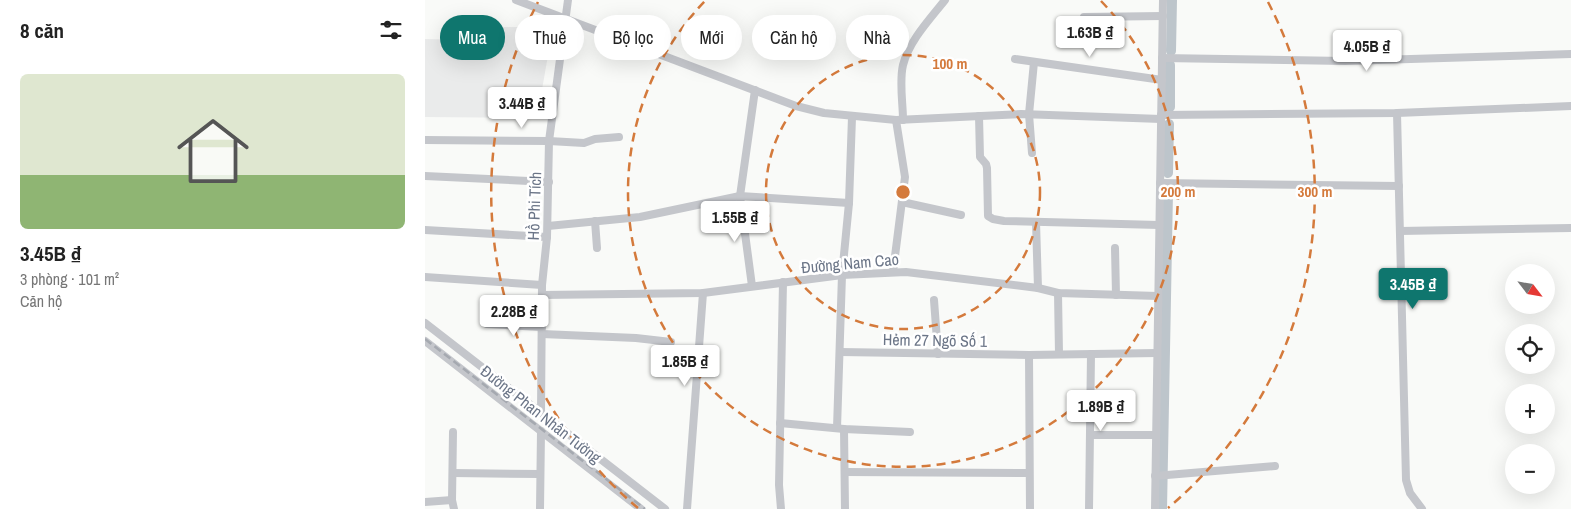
<!DOCTYPE html>
<html lang="vi">
<head>
<meta charset="utf-8">
<style>
  :root { --surface:#fff; --page:#f6f6f6; --text:#222; --muted:#767676; --line:#e0e0e0; --accent:#0f766e }
  body { margin:0; font-family:"Archivo Narrow",sans-serif; background:var(--page); color:var(--text); height:100vh; display:flex; flex-direction:column; font-size:19px; white-space:nowrap }
  * { box-sizing:border-box; margin:0 }
  p { font-size:16px; color:var(--muted) }
  .icon { flex:none; width:28px; height:28px; fill:none; stroke:currentColor; stroke-width:2; stroke-linecap:round; stroke-linejoin:round }
  .map { position:relative; flex:1; overflow:hidden }
  .sheet { display:flex; flex-direction:column; background:var(--surface); width:425px }
  .sheet>* { flex:none }
  .banner { position:absolute; left:15px; top:15px; width:475px; height:45px; display:flex; gap:10px }
  .needle { width:32px; rotate:121deg }
  .tools { position:absolute; left:1080px; top:264px; display:grid; gap:10px }
  .tools a { display:grid; place-items:center; width:50px; height:50px; border-radius:50%; background:var(--surface); box-shadow:0 5px 20px #0002; font-size:25px }
  .price { position:absolute; translate:-50% -42px; padding:0 11px; border-radius:5px; background:#fff; color:#222; font-size:16px; line-height:32px; filter:drop-shadow(0 1px 2px #0008) }
  .price::after { content:''; position:absolute; left:50%; top:30px; width:15px; height:11px; margin-left:-8px; background:inherit; clip-path:polygon(0 0,100% 0,50% 100%) }
  .price.current { background:var(--accent); color:#fff }
  ul { padding:0; list-style:none }
  li { display:grid; align-content:center; gap:10px; height:265px; padding:0 20px }
  li+li { border-top:1px solid var(--line) }
  li span { display:grid; place-items:center; height:155px; border-radius:8px; color:#555 }
  li>.icon { margin-inline-start:auto }
  span .icon { width:90px; height:90px; fill:#fffc; stroke-width:1 }
  li b { font-size:21px }
  h2 { display:flex; justify-content:space-between; align-items:center; height:60px; padding:0 20px; font-size:21px }
  .tag { padding:0 18px; border-radius:22px; background:var(--surface); box-shadow:0 5px 20px #0002; font-size:18px; line-height:45px }
  .tag.current { background:var(--accent); color:#fff }
  main { display:flex; flex:1; min-height:0 }
  .map>svg:first-child { display:block }
</style>
</head>
<body>
<main>
<section class="sheet">
<h2>8 căn<svg class="icon" aria-label="filters" viewBox="0 0 24 24"><path d="M4 7h16M4 17h16"/><circle cx="9" cy="7" r="2"/><circle cx="15" cy="17" r="2"/></svg></h2>
<ul>
<li><span style="background:linear-gradient(#dfe7d0 65%,#8fb573 0)"><svg class="icon" aria-label="home" viewBox="0 0 24 24"><path d="M3 11l9-7 9 7M6 9v11h12V9"/></svg></span><div><b>3.45B ₫</b><p>3 phòng · 101 m²</p><p>Căn hộ</p></div></li>
</ul>
</section>
<div class="map">
<svg width="1146" height="509" viewBox="0 0 1146 509">
  <rect width="100%" height="100%" fill="#f9faf8"/>
  <polygon fill="#eaebeb" points="44,27 128,27 112,118 0,117 0,39 44,40"/>
  <g fill="none" stroke-linecap="round" stroke-linejoin="round">
    <g stroke="#bdc5cb" stroke-width="10">
      <polyline points="746,51 747,0"/>
      <polyline points="745,107 745,65"/>
      <polyline points="743,173 744,124"/>
      <polyline points="737,509 743,192"/>
    </g>
    <g stroke="#c4c6cb" stroke-width="8">
      <polyline points="91,0 371,106 399,113 471,120 596,114 736,119"/>
      <polyline points="659,17 738,16"/>
      <polyline points="737,58 920,61 1146,54"/>
      <polyline points="590,59 737,80"/>
      <polyline points="972,113 981,480 985,493 997,509"/>
      <polyline points="736,115 972,113 1146,106"/>
      <polyline points="554,116 555,157 561,164 562,168 563,216 568,219 579,221 734,225"/>
      <path d="M478 120C478 103 474 82 478 65 484 41 505 19 520 0"/>
      <polyline points="0,140 124,141 159,143 170,139 194,137"/>
      <polyline points="607,153 604,114 609,62"/>
      <polyline points="0,176 124,182"/>
      <polyline points="735,183 974,186"/>
      <polyline points="477,202 536,215"/>
      <polyline points="170,221 172,248"/>
      <polyline points="611,222 613,288"/>
      <polyline points="123,226 215,217 315,196 424,203"/>
      <polyline points="0,230 122,237"/>
      <polyline points="975,231 1146,228"/>
      <polyline points="690,248 691,295"/>
      <polyline points="468,272 480,177 471,120"/>
      <polyline points="0,277 117,285"/>
      <polyline points="327,286 315,196 330,90"/>
      <polyline points="633,293 634,354"/>
      <polyline points="117,295 278,293 417,275 481,272 613,288 633,293 733,296"/>
      <polyline points="509,300 513,354"/>
      <polyline points="0,323 240,509"/>
      <polyline points="62,324 117,327"/>
      <polyline points="117,334 211,338 246,342"/>
      <polyline points="0,341 216,509"/>
      <polyline points="415,352 604,355 732,353"/>
      <polyline points="604,355 605,509"/>
      <polyline points="116,413 117,285 122,237 124,141 143,0"/>
      <polyline points="355,423 419,429 485,432"/>
      <polyline points="412,428 417,275 424,203 427,117"/>
      <polyline points="419,429 420,509"/>
      <polyline points="28,432 27,500 29,509"/>
      <polyline points="665,435 731,435"/>
      <polyline points="420,472 604,473"/>
      <polyline points="28,473 115,474"/>
      <polyline points="730,476 850,466"/>
      <polyline points="0,502 27,500"/>
      <polyline points="115,509 116,431"/>
      <polyline points="262,509 278,293"/>
      <polyline points="356,509 354,485 358,282"/>
      <polyline points="664,509 666,354"/>
      <polyline points="730,509 738,0"/>
    </g>
    <polyline stroke="#a5a9b0" stroke-width="2.5" stroke-dasharray="8 4" stroke-linecap="butt" points="0,339 220,509"/>
  </g>
  <g fill="none" stroke="#d47a3c" stroke-width="2.5" stroke-dasharray="9 6">
    <circle cx="478" cy="192" r="137"/>
    <path d="M676 1A275 275 0 1 1 280 1"/>
    <path d="M213 508A412 412 0 0 1 113 2M843 2A412 412 0 0 1 743 508"/>
  </g>
  <g text-anchor="middle" stroke-width="5" stroke-linejoin="round" paint-order="stroke">
    <g font-size="16" fill="#6b7587" stroke="#fff">
      <text transform="translate(109 206) rotate(-88)" y="6">Hồ Phi Tích</text>
      <text transform="translate(425 263) rotate(-5)" y="6">Đường Nam Cao</text>
      <text transform="translate(510 340) rotate(1)" y="6">Hẻm 27 Ngõ Số 1</text>
      <text transform="translate(116 414) rotate(38)" y="6">Đường Phan Nhân Tường</text>
    </g>
  </g>
  <circle cx="478" cy="192" r="8" fill="#d47a3c" stroke="#fff" stroke-width="2.5"/>
  <g font-size="15" text-anchor="middle" font-weight="bold" fill="#d47a3c" stroke="#fff" stroke-width="5" stroke-linejoin="round" paint-order="stroke">
    <text x="525" y="69">100 m</text>
    <text x="753" y="197">200 m</text>
    <text x="890" y="197">300 m</text>
  </g>
</svg>
<div class="tools">
<a><svg class="needle" viewBox="-14 -14 28 28"><path d="M0-13l5 13h-10z" fill="#e53935"/><path d="M0 13l5-13h-10z" fill="#767676"/></svg></a>
<a><svg class="icon" aria-label="locate" viewBox="0 0 24 24"><circle cx="12" cy="12" r="6"/><path d="M12 2v4M12 18v4M2 12h4M18 12h4"/></svg></a>
<a>+</a>
<a>−</a>
</div>
<b class="price" style="left:665px;top:58px">1.63B ₫</b>
<b class="price" style="left:942px;top:72px">4.05B ₫</b>
<b class="price" style="left:97px;top:129px">3.44B ₫</b>
<b class="price" style="left:310px;top:243px">1.55B ₫</b>
<b class="price current" style="left:988px;top:310px">3.45B ₫</b>
<b class="price" style="left:89px;top:337px">2.28B ₫</b>
<b class="price" style="left:260px;top:387px">1.85B ₫</b>
<b class="price" style="left:676px;top:432px">1.89B ₫</b>
<div class="banner">
<a class="tag current">Mua</a>
<a class="tag">Thuê</a>
<a class="tag">Bộ lọc</a>
<a class="tag">Mới</a>
<a class="tag">Căn hộ</a>
<a class="tag">Nhà</a>
</div>
</div>
</main>
</body>
</html>
